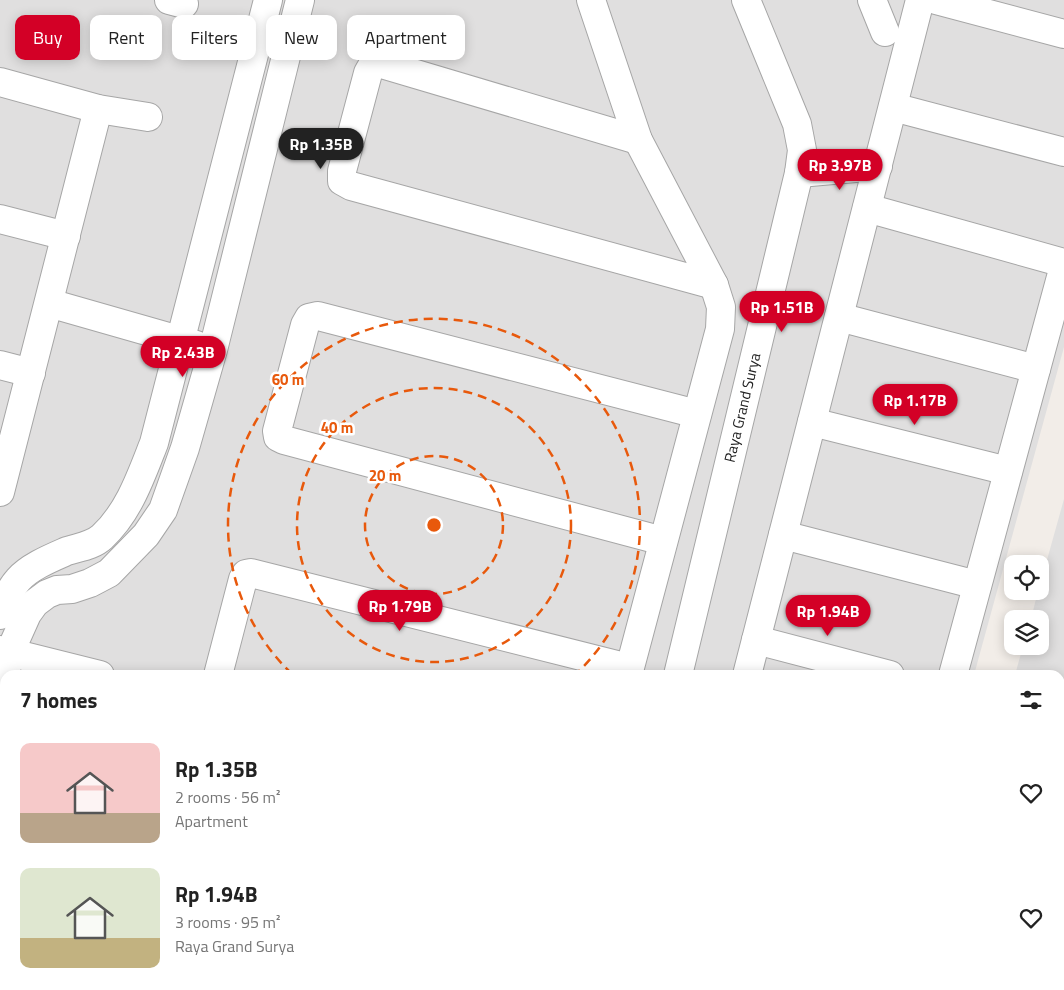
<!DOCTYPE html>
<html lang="en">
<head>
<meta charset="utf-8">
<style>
  :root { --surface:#fff; --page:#f6f6f6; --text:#222; --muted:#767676; --accent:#d30026 }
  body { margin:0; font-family:"Titillium Web",sans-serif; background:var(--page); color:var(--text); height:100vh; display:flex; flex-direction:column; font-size:19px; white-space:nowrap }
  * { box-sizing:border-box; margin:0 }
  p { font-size:16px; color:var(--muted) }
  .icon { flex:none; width:28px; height:28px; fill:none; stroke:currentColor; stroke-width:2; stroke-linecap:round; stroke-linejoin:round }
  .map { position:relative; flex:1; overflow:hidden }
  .details { position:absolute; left:0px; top:670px; width:1065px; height:320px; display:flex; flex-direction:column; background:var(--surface); border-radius:15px 15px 0 0; box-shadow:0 2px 12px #0003 }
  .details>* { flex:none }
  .hud { position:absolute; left:15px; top:15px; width:500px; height:45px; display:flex; gap:10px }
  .tools { position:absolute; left:1004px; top:555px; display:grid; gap:10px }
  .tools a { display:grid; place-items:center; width:45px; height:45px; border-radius:10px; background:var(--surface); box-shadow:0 2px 12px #0003; font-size:25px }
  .price { position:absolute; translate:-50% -42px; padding:0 11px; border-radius:18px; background:var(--accent); color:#fff; font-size:16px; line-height:32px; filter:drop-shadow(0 1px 2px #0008) }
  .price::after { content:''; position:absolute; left:50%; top:30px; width:15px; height:11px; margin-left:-8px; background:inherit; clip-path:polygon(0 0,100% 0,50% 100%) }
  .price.on { background:#222; color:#fff }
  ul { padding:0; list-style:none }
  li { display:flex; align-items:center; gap:15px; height:125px; padding:0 20px }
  li span { display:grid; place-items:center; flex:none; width:140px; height:100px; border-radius:10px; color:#555 }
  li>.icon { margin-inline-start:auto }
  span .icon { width:60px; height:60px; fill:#fffc; stroke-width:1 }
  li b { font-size:21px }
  h2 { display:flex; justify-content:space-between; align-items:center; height:60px; padding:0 20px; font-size:21px }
  .chip { padding:0 18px; border-radius:10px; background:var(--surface); box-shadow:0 2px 12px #0003; font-size:18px; line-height:45px }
  .chip.on { background:var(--accent); color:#fff }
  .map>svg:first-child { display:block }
</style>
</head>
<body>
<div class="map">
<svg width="1064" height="990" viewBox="0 0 1064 990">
  <rect width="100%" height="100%" fill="#f2ede8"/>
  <g fill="#e0dfdf">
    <polygon points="0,0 1064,0 1064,347 974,675 5,675 5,866 0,865"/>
    <polygon points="1064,499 1064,988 1023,985 1060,985 1060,675 1015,675 1023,646 1040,646 1040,619 1031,619 1038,591 1040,591 1040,585"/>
  </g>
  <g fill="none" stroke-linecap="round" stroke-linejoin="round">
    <defs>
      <g id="minor">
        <polyline points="169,0 184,4"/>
        <polyline points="591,0 638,140 714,285 721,307 720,329 628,675"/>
        <polyline points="872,0 885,32"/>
        <polyline points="936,0 1064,34"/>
        <polyline points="0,82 98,109 148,117"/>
        <polyline points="893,107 1064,152"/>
        <polyline points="638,140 382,64 372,66 368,73 342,171 342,181 351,186 714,285"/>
        <polyline points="799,173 878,166"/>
        <polyline points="867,208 1064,263"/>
        <polyline points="0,219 66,236"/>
        <polyline points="49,303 196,345"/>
        <polyline points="839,317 1036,369"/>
        <polyline points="0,365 31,373"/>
        <polyline points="812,422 1008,471"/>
        <polyline points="0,492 98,109"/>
        <polyline points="783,535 977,585"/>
        <polyline points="663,541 284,440 278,437 277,431 305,325 309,318 318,316 697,414"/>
        <path d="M0 615C5 603 9 590 18 580 29 567 51 558 67 551 79 547 92 546 102 537 129 512 141 476 154 443L268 0"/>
        <polyline points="756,640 890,675"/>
        <polyline points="0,650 100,675"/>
        <polyline points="218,675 243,579 246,574 251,573 629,668"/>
        <path id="s1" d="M678 675 799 173 802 150 797 124 746 0"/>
        <polyline points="747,675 920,0"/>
        <polyline points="953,675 1064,266"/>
        <polyline points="0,693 10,652 27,614 35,603 47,594 57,590 72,589 90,583 109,573 146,535 163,510 185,448 213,350 300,0"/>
        <polyline points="1060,751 1064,736"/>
        <polyline points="1060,842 1064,828"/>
        <polyline points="0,845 5,846"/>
        <polyline points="0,894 5,895"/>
        <polyline points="240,985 241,990"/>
        <polyline points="542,985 593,990"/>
        <polyline points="993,990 994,985"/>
        <polyline points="1019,990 1020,985"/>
      </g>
    </defs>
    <use href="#minor" stroke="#a6a6a6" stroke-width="30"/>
    <use href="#minor" stroke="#fff" stroke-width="28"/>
  </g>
  <g fill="none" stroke="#e8590c" stroke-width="2.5" stroke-dasharray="9 6">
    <circle cx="434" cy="525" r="69"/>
    <circle cx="434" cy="525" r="137"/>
    <path d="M292 674A206 206 0 1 1 576 674"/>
  </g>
  <g text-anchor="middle" stroke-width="5" stroke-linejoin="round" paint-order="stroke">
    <g font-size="15" fill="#222" stroke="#fff">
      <text dy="5" stroke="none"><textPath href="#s1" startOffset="275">Raya Grand Surya</textPath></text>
    </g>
  </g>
  <circle cx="434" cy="525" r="8" fill="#e8590c" stroke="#fff" stroke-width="2.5"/>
  <g font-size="15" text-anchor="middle" font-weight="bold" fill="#e8590c" stroke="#fff" stroke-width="5" stroke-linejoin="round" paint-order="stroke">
    <text x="288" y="385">60 m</text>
    <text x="337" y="433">40 m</text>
    <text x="385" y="481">20 m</text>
  </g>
</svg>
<div class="tools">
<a><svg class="icon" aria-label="locate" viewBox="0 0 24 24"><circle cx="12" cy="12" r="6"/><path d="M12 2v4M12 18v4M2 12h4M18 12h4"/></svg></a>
<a><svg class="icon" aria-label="layers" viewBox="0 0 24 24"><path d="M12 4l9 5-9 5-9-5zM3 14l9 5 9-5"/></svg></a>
</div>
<b class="price on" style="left:321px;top:170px">Rp 1.35B</b>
<b class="price" style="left:840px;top:191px">Rp 3.97B</b>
<b class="price" style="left:782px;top:333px">Rp 1.51B</b>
<b class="price" style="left:183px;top:378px">Rp 2.43B</b>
<b class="price" style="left:915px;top:426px">Rp 1.17B</b>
<b class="price" style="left:400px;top:632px">Rp 1.79B</b>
<b class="price" style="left:828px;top:637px">Rp 1.94B</b>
<div class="hud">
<a class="chip on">Buy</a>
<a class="chip">Rent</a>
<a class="chip">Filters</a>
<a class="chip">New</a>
<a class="chip">Apartment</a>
</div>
<section class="details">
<h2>7 homes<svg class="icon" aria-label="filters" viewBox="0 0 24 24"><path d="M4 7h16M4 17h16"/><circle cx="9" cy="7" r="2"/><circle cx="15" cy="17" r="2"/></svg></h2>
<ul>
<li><span style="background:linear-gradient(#f6c9c9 70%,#b9a48a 0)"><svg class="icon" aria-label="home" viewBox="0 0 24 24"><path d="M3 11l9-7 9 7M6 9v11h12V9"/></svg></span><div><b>Rp 1.35B</b><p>2 rooms · 56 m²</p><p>Apartment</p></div><svg class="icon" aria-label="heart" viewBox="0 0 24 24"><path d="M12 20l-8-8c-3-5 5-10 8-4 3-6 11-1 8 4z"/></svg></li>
<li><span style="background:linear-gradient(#dfe7d0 70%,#c2b280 0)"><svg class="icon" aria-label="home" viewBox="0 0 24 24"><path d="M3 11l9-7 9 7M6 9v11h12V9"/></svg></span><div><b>Rp 1.94B</b><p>3 rooms · 95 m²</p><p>Raya Grand Surya</p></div><svg class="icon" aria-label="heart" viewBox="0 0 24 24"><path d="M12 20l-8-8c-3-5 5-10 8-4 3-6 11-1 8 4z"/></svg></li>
</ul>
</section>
</div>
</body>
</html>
